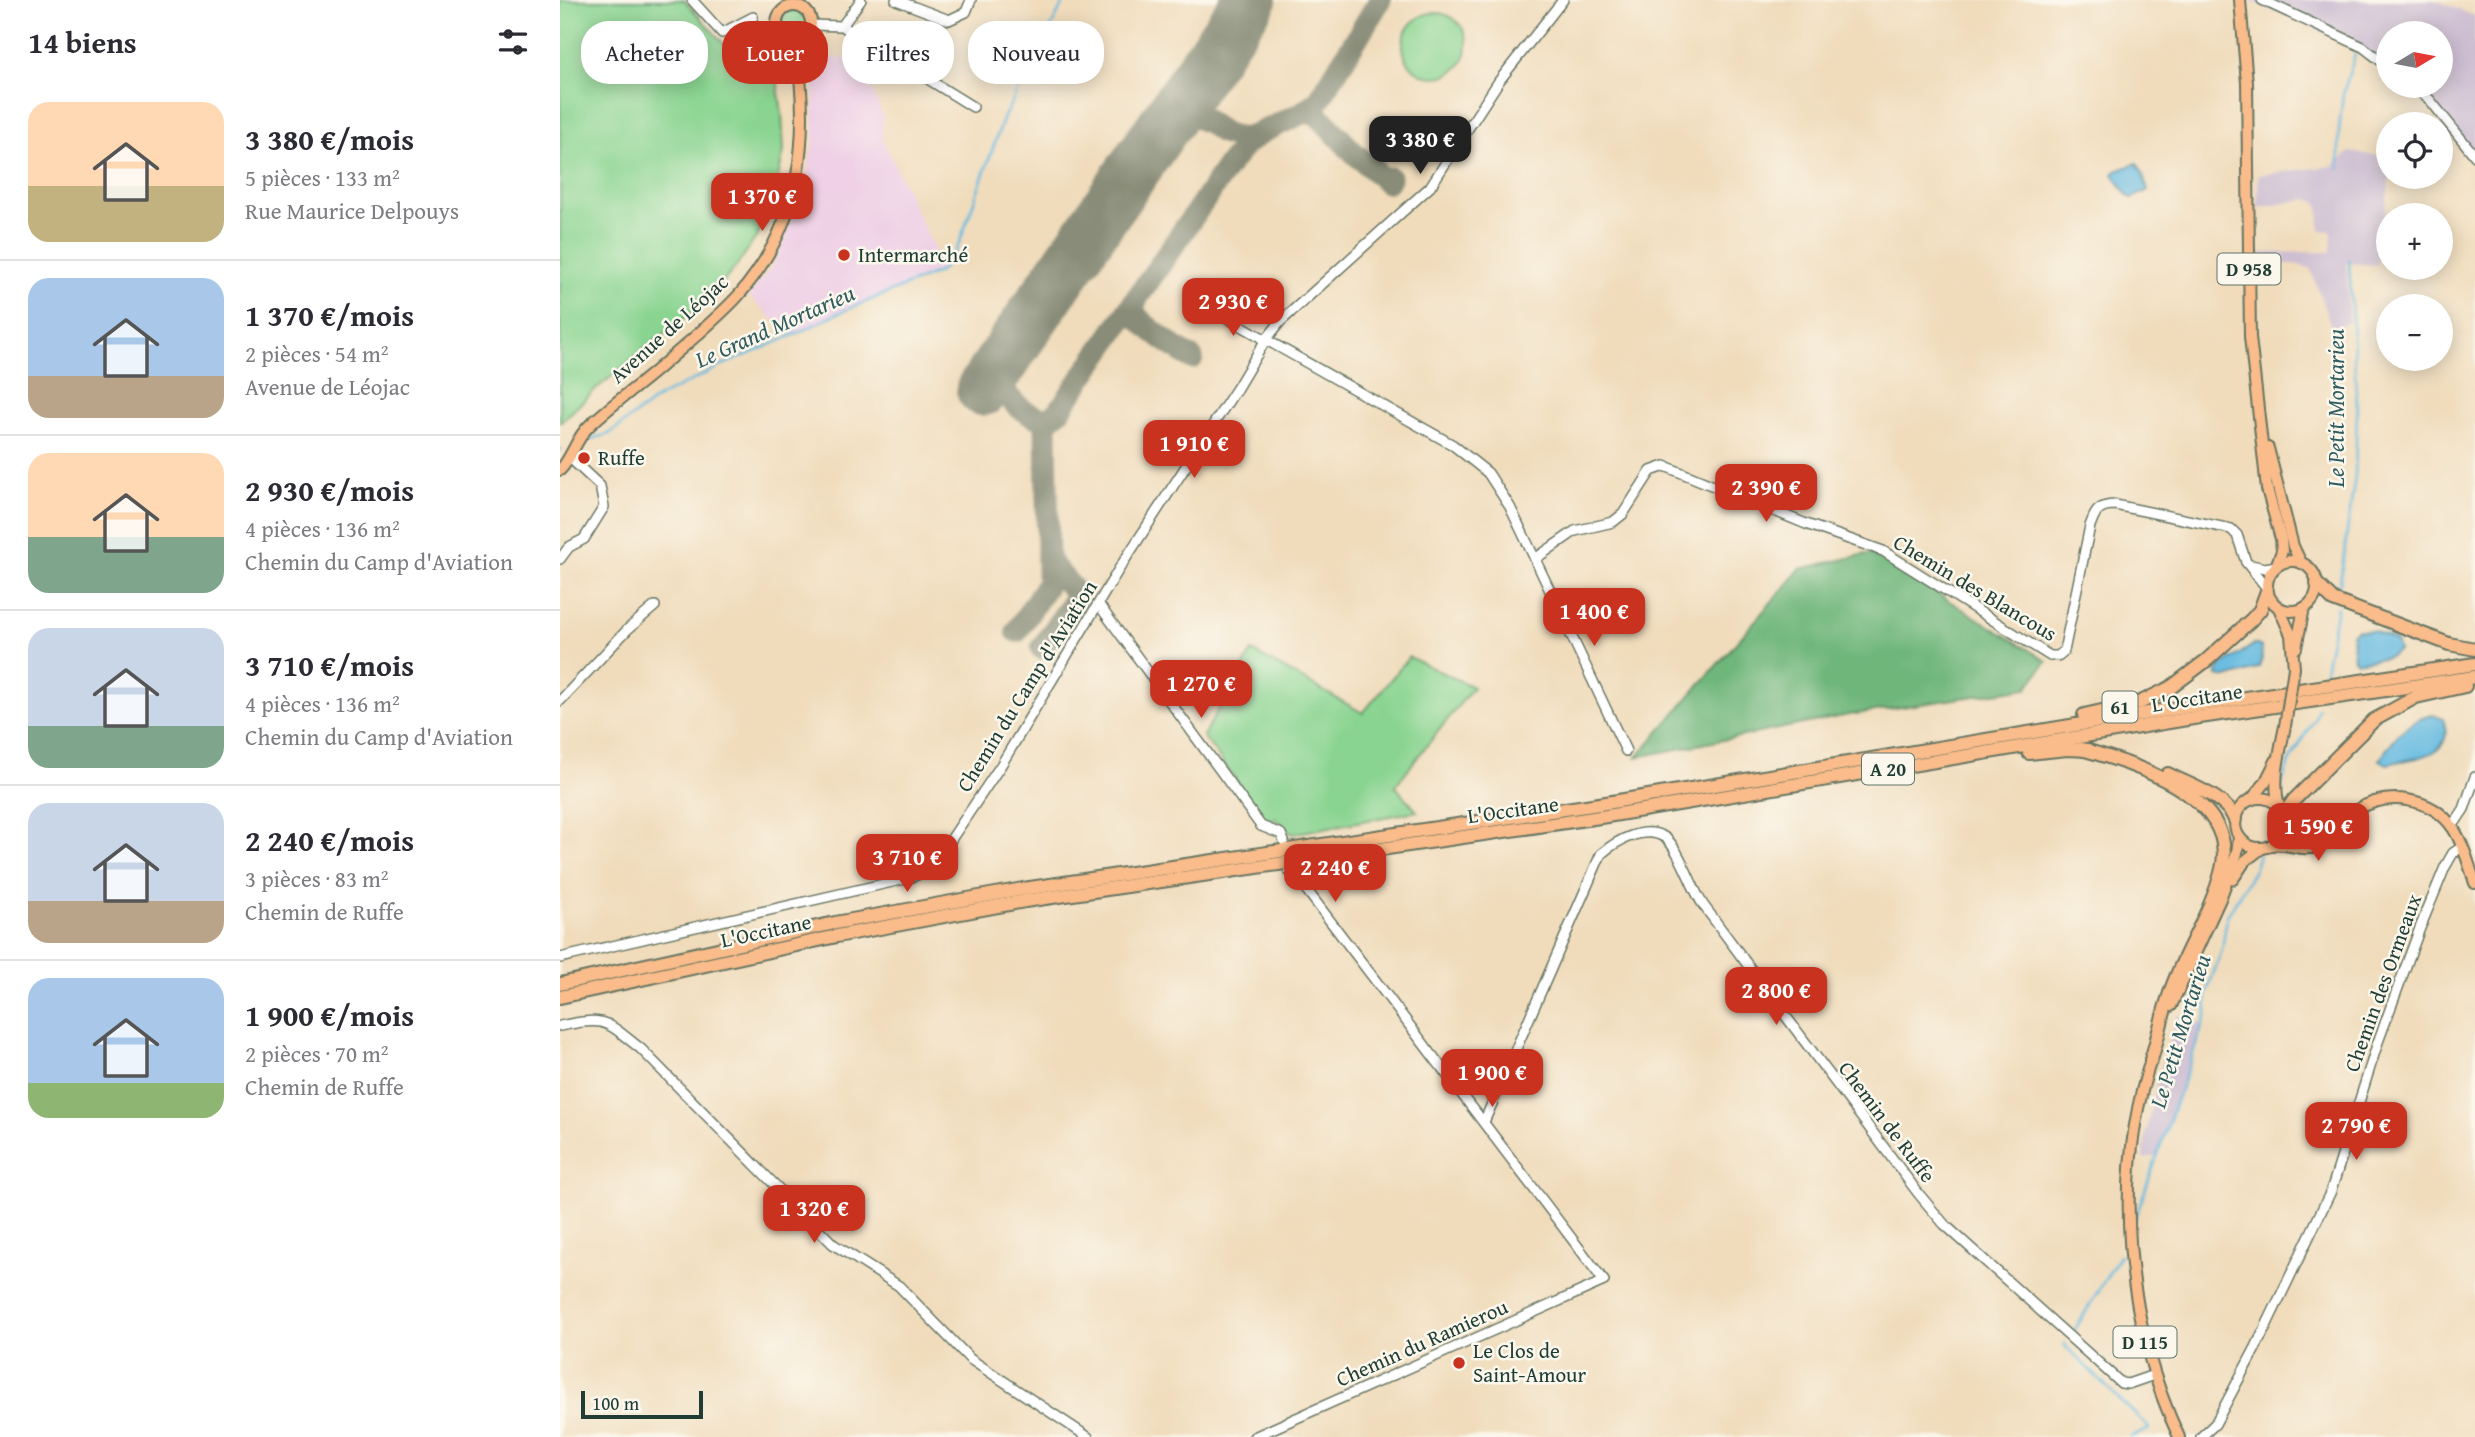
<!DOCTYPE html>
<html lang="fr">
<head>
<meta charset="utf-8">
<style>
  :root { --surface:#fff; --page:#f7f7f7; --text:#2b2b33; --muted:#7c7c81; --line:#e1e1e2; --accent:#c8321e }
  body { margin:0; font-family:"Gentium Book Plus",serif; background:var(--page); color:var(--text); height:100vh; display:flex; flex-direction:column; font-size:26px; white-space:nowrap }
  * { box-sizing:border-box; margin:0 }
  p { font-size:23px; color:var(--muted) }
  .icon { flex:none; width:38px; height:38px; fill:none; stroke:currentColor; stroke-width:2; stroke-linecap:round; stroke-linejoin:round }
  .map { position:relative; flex:1; overflow:hidden }
  .panel { display:flex; flex-direction:column; background:var(--surface); width:560px }
  .panel>* { flex:none }
  .banner { position:absolute; left:21px; top:21px; width:665px; height:63px; display:flex; gap:14px }
  .needle { width:46px; rotate:80deg }
  .controls { position:absolute; left:1816px; top:21px; display:grid; gap:14px }
  .controls a { display:grid; place-items:center; width:77px; height:77px; border-radius:50%; background:var(--surface); box-shadow:0 4px 18px #0003; font-size:35px }
  .scale { position:absolute; left:21px; bottom:18px; width:122px; box-sizing:border-box; padding-left:7px; border:4px solid #1f3d34; border-top:0; font-size:19px; line-height:24px; white-space:nowrap; color:#1f3d34; -webkit-text-stroke:5px #fbf7ec; paint-order:stroke }
  .price { position:absolute; translate:-50% -60px; padding:0 16px; border-radius:14px; background:var(--accent); color:#fff; font-size:23px; line-height:46px; filter:drop-shadow(0 2px 4px #0008) }
  .price::after { content:''; position:absolute; left:50%; top:42px; width:21px; height:16px; margin-left:-10px; background:inherit; clip-path:polygon(0 0,100% 0,50% 100%) }
  .price.current { background:#222; color:#fff }
  ul { padding:0; list-style:none }
  li { display:flex; align-items:center; gap:21px; height:175px; padding:0 28px }
  li+li { border-top:2px solid var(--line) }
  li span { display:grid; place-items:center; flex:none; width:196px; height:140px; border-radius:21px; color:#555 }
  li>.icon { margin-inline-start:auto }
  span .icon { width:84px; height:84px; fill:#fffc; stroke-width:1 }
  li b { font-size:30px }
  h2 { display:flex; justify-content:space-between; align-items:center; height:84px; padding:0 28px; font-size:30px }
  .tag { padding:0 24px; border-radius:28px; background:var(--surface); box-shadow:0 4px 18px #0003; font-size:24px; line-height:63px }
  .tag.current { background:var(--accent); color:#fff }
  main { display:flex; flex:1; min-height:0 }
  .map>svg:first-child { display:block }
</style>
</head>
<body>
<main>
<section class="panel">
<h2>14 biens<svg class="icon" aria-label="filters" viewBox="0 0 24 24"><path d="M4 7h16M4 17h16"/><circle cx="9" cy="7" r="2"/><circle cx="15" cy="17" r="2"/></svg></h2>
<ul>
<li><span style="background:linear-gradient(#ffd9b3 60%,#c2b280 0)"><svg class="icon" aria-label="home" viewBox="0 0 24 24"><path d="M3 11l9-7 9 7M6 9v11h12V9"/></svg></span><div><b>3 380 €/mois</b><p>5 pièces · 133 m²</p><p>Rue Maurice Delpouys</p></div></li>
<li><span style="background:linear-gradient(#a9c7e8 70%,#b9a48a 0)"><svg class="icon" aria-label="home" viewBox="0 0 24 24"><path d="M3 11l9-7 9 7M6 9v11h12V9"/></svg></span><div><b>1 370 €/mois</b><p>2 pièces · 54 m²</p><p>Avenue de Léojac</p></div></li>
<li><span style="background:linear-gradient(#ffd9b3 60%,#7fa58c 0)"><svg class="icon" aria-label="home" viewBox="0 0 24 24"><path d="M3 11l9-7 9 7M6 9v11h12V9"/></svg></span><div><b>2 930 €/mois</b><p>4 pièces · 136 m²</p><p>Chemin du Camp d'Aviation</p></div></li>
<li><span style="background:linear-gradient(#c9d6e8 70%,#7fa58c 0)"><svg class="icon" aria-label="home" viewBox="0 0 24 24"><path d="M3 11l9-7 9 7M6 9v11h12V9"/></svg></span><div><b>3 710 €/mois</b><p>4 pièces · 136 m²</p><p>Chemin du Camp d'Aviation</p></div></li>
<li><span style="background:linear-gradient(#c9d6e8 70%,#b9a48a 0)"><svg class="icon" aria-label="home" viewBox="0 0 24 24"><path d="M3 11l9-7 9 7M6 9v11h12V9"/></svg></span><div><b>2 240 €/mois</b><p>3 pièces · 83 m²</p><p>Chemin de Ruffe</p></div></li>
<li><span style="background:linear-gradient(#a9c7e8 75%,#8fb573 0)"><svg class="icon" aria-label="home" viewBox="0 0 24 24"><path d="M3 11l9-7 9 7M6 9v11h12V9"/></svg></span><div><b>1 900 €/mois</b><p>2 pièces · 70 m²</p><p>Chemin de Ruffe</p></div></li>
</ul>
</section>
<div class="map">
<svg width="1915" height="1437" viewBox="0 0 1915 1437">
  <rect width="100%" height="100%" fill="#fbf7ec"/>
  <filter id="ink" filterUnits="userSpaceOnUse"><feTurbulence type="fractalNoise" baseFrequency=".0143" numOctaves="2"/><feDisplacementMap in="SourceGraphic" scale="14" xChannelSelector="R" yChannelSelector="G"/><feConvolveMatrix kernelMatrix="1 2 1 2 8 2 1 2 1" color-interpolation-filters="sRGB"/></filter>
  <filter id="wash" filterUnits="userSpaceOnUse"><feTurbulence type="fractalNoise" baseFrequency=".00686" numOctaves="4" result="noise"/><feDisplacementMap in="SourceGraphic" scale="28" xChannelSelector="R" yChannelSelector="G"/><feGaussianBlur stdDeviation="1.57" result="paint"/><feColorMatrix in="noise" values="0 0 0 0 0 0 0 0 0 0 0 0 0 0 0 0 0 1.4 0 .05"/><feComposite in="paint" operator="in"/></filter>
  <g filter="url(#wash)">
    <rect width="100%" height="100%" fill="#f0dcbb"/>
    <polygon fill="#efd0e6" points="254,58 299,58 323,117 322,138 383,268 230,335 189,296 214,263 242,198 254,139"/>
    <g fill="#cdbed2">
      <polygon points="1671,0 1875,0 1915,16 1915,166 1866,101 1847,86 1881,86 1881,33 1829,33 1829,71 1807,54 1750,26 1691,1"/>
      <polygon points="1790,152 1829,157 1830,177 1817,265 1786,263 1789,323 1771,326 1750,268 1734,264 1721,264 1697,270 1697,253 1771,252 1772,231 1760,230 1759,206 1755,201 1746,199 1698,208 1698,175 1772,166"/>
      <polygon points="1618,1015 1643,1025 1598,1156 1583,1159 1586,1132 1598,1078"/>
    </g>
    <g fill="#89d490" stroke="#548862" stroke-width="2">
      <polygon points="0,0 124,0 188,70 206,58 216,72 222,114 224,151 212,203 199,233 176,267 149,298 36,389 0,423"/>
      <circle cx="234" cy="23" r="13"/>
      <circle cx="875" cy="45" r="32"/>
      <polygon points="692,651 803,713 849,657 913,687 835,786 857,811 732,834 715,819 705,819 643,736"/>
    </g>
    <polygon fill="#6eb67a" stroke="#467a57" stroke-width="2" points="1311,553 1487,661 1467,688 1289,715 1077,757 1240,569"/>
    <g fill="#63b9e0" stroke="#417b8a" stroke-width="2">
      <polygon points="1577,163 1583,174 1588,190 1573,198 1568,196 1553,174 1556,171"/>
      <polygon points="1797,630 1814,631 1836,641 1839,650 1828,657 1797,662 1794,659 1792,634"/>
      <polygon points="1695,644 1701,647 1702,660 1699,668 1667,678 1657,676 1657,672 1661,666"/>
      <path d="M1874 715 1883 719C1897 757 1854 758 1827 764L1820 760C1832 739 1849 718 1874 715Z"/>
    </g>
    <g fill="none" stroke-linecap="round" stroke-linejoin="round">
      <g stroke="#63b9e0" stroke-width="2.5">
        <polyline points="1779,169 1779,130 1783,94 1797,48"/>
        <polyline points="27,440 49,434 99,397 165,364 238,333 276,314 379,272 391,260 400,241 444,117 505,0"/>
        <polyline points="0,450 1,449"/>
        <polyline points="1778,596 1795,476 1797,409 1789,260"/>
        <polyline points="1764,676 1777,607"/>
        <polyline points="1720,789 1729,763 1755,718 1758,708"/>
        <polyline points="1575,1219 1647,1013 1646,994 1662,950 1667,916 1694,870 1699,855"/>
        <polyline points="1514,1331 1560,1255"/>
        <polyline points="1505,1343 1504,1345 1590,1429 1570,1437"/>
      </g>
      <g stroke="#888c78" stroke-width="23">
        <polyline points="652,56 631,90 633,108 642,118 665,134 681,138 691,137 742,113 759,100 820,0"/>
        <polyline points="742,113 755,112 792,151 827,182 830,178"/>
        <path d="M602 128C618 119 629 111 645 121"/>
        <path d="M577 298C575 303 572 309 576 315 582 325 621 352 632 358"/>
        <path d="M459 337C452 348 443 360 441 373 437 395 469 420 489 419L499 411 670 163 686 144 702 132"/>
        <polyline points="457,631 488,583 488,560"/>
        <polyline points="482,648 515,599 512,588 488,560 486,425 489,419"/>
      </g>
      <polyline stroke="#888c78" stroke-width="54" points="423,389 690,0"/>
    </g>
  </g>
  <g filter="url(#ink)">
    <g fill="none" stroke-linecap="round" stroke-linejoin="round">
      <defs>
        <g id="minor">
          <polyline points="132,0 162,33 193,17"/>
          <polyline points="336,0 389,20 406,12 411,0"/>
          <polyline points="1702,0 1803,47 1829,67"/>
          <polyline points="251,25 282,26 413,107"/>
          <polyline points="282,26 301,0"/>
          <polyline points="1852,86 1870,100 1915,156"/>
          <path d="M655 311 893 445 928 473 950 507 975 559 1015 531 1053 522 1063 514 1091 471 1105 466 1246 524 1323 551 1490 656H1498L1504 651 1530 526C1535 512 1538 505 1555 505L1671 529 1677 535 1686 562 1706 587"/>
          <polyline points="0,559 9,547 24,539 44,507 40,486 9,457"/>
          <polyline points="975,559 1066,751"/>
          <polyline points="1691,565 1705,568 1716,566"/>
          <polyline points="539,605 701,826 721,834 724,841"/>
          <polyline points="0,701 68,629 95,606"/>
          <polyline points="1892,827 1904,809 1915,777"/>
          <polyline points="0,958 345,879 357,875 382,853 441,765 559,569 677,388 705,341 720,322 870,187 939,81 1003,0"/>
          <path d="M0 1026C47 1016 45 1021 81 1049L273 1244 339 1286 410 1359 528 1437"/>
          <path d="M924 1122 1041 854C1056 841 1084 825 1104 837 1119 846 1132 890 1144 906 1215 1002 1286 1097 1358 1193L1384 1224 1561 1383 1568 1384 1594 1375"/>
          <polyline points="694,1437 1044,1281 739,880 729,871"/>
          <polyline points="1641,1437 1655,1424 1696,1347 1771,1191 1818,1042 1860,928 1885,867 1893,853 1902,847"/>
        </g>
        <g id="major">
          <polyline points="1680,0 1687,83 1690,337 1707,489 1721,539 1722,551 1716,566"/>
          <circle cx="234" cy="23" r="17"/>
          <polyline points="1708,448 1733,546 1741,563"/>
          <path d="M0 470C12 458 16 438 29 426 51 405 76 388 99 368 125 345 154 322 178 296 243 222 251 134 235 40"/>
          <circle cx="1732" cy="586" r="25"/>
          <polyline points="1719,608 1731,635 1734,668"/>
          <polyline points="1736,648 1744,608"/>
          <circle cx="1700" cy="823" r="25"/>
          <polyline points="1692,799 1705,783 1716,761"/>
          <path d="M1719 806C1712 781 1720 751 1725 726"/>
          <path d="M1725 821C1735 837 1749 845 1767 835"/>
          <path d="M1711 845C1727 842 1743 853 1759 846 1776 839 1780 820 1797 810 1827 791 1872 797 1893 828 1904 845 1909 865 1915 883"/>
          <polyline points="1673,879 1685,861 1702,848"/>
          <polyline points="1611,1006 1660,899 1677,853 1679,837"/>
          <path d="M1593 1054C1551 1174 1566 1323 1619 1437"/>
        </g>
        <g id="highway">
          <polyline points="1757,584 1773,600 1889,644 1915,649"/>
          <polyline points="1524,715 1581,702 1610,688 1647,660 1691,620 1700,610 1707,591"/>
          <path d="M1521 749C1573 763 1679 797 1662 869 1652 912 1624 951 1610 993 1602 1015 1598 1038 1591 1060"/>
          <polyline points="1469,753 1507,749 1528,750"/>
          <path d="M1608 774C1630 786 1666 796 1675 820"/>
          <polyline points="1725,821 1729,807 1734,800 1814,720 1856,697 1905,686"/>
          <polyline points="0,984 275,923 463,889 1046,803 1631,706 1915,664"/>
          <polyline points="0,997 277,936 465,901 1047,816 1633,718 1915,677"/>
        </g>
      </defs>
      <use href="#minor" stroke="#687563" stroke-width="12"/>
      <use href="#major" stroke="#687563" stroke-width="14"/>
      <use href="#highway" stroke="#687563" stroke-width="16"/>
      <use href="#minor" stroke="#fff" stroke-width="9"/>
      <use href="#major" stroke="#f9bc8a" stroke-width="10"/>
      <use href="#highway" stroke="#f9bc8a" stroke-width="12"/>
      <defs>
        <polyline id="major-bridge" points="1725,726 1734,668"/>
      </defs>
      <use href="#major-bridge" stroke="#687563" stroke-width="14" stroke-linecap="butt"/>
      <use href="#major-bridge" stroke="#f9bc8a" stroke-width="10"/>
    </g>
  </g>
  <g fill="#c8321e" stroke="#fbf7ec" stroke-width="2.5">
    <circle cx="284" cy="255" r="7"/>
    <circle cx="24" cy="458" r="7"/>
    <circle cx="899" cy="1363" r="7"/>
  </g>
  <g text-anchor="middle" stroke-width="5" stroke-linejoin="round" paint-order="stroke">
    <g fill="#fbf7ec" stroke="#61756b" stroke-width="2">
      <rect x="1657.5" y="253.5" width="63" height="31" rx="5"/>
      <rect x="1542.5" y="691.5" width="35" height="31" rx="5"/>
      <rect x="1302" y="753.5" width="52" height="31" rx="5"/>
      <rect x="1553.5" y="1326.5" width="63" height="31" rx="5"/>
    </g>
    <g font-size="19" font-weight="bold" fill="#1f3d34">
      <text x="1689" y="276">D 958</text>
      <text x="1560" y="714">61</text>
      <text x="1328" y="776">A 20</text>
      <text x="1585" y="1349">D 115</text>
    </g>
    <g font-size="21" fill="#1f3d34" stroke="#fbf7ec" text-anchor="start">
      <text x="298" y="262">Intermarché</text>
      <text x="38" y="465">Ruffe</text>
      <text x="913" y="1358">Le Clos de<tspan x="913" dy="24">Saint-Amour</tspan></text>
    </g>
    <g font-size="21" fill="#1f3d34" stroke="#fbf7ec">
      <text transform="translate(109 329) rotate(-42)" y="7">Avenue de Léojac</text>
      <text transform="translate(1415 588) rotate(31)" y="7">Chemin des Blancous</text>
      <text transform="translate(467 686) rotate(-58)" y="7">Chemin du Camp d'Aviation</text>
      <text transform="translate(1637 698) rotate(-9)" y="7">L'Occitane</text>
      <text transform="translate(953 810) rotate(-8)" y="7">L'Occitane</text>
      <text transform="translate(206 931) rotate(-12)" y="7">L'Occitane</text>
      <text transform="translate(1823 983) rotate(-70)" y="7">Chemin des Ormeaux</text>
      <text transform="translate(1327 1122) rotate(53)" y="7">Chemin de Ruffe</text>
      <text transform="translate(862 1343) rotate(-24)" y="7">Chemin du Ramierou</text>
    </g>
    <g font-size="23" font-style="italic" fill="#305c5f" stroke="#fbf7ec">
      <text transform="translate(215 326) rotate(-24)" y="8">Le Grand Mortarieu</text>
      <text transform="translate(1776 408) rotate(-90)" y="8">Le Petit Mortarieu</text>
      <text transform="translate(1620 1031) rotate(-73)" y="8">Le Petit Mortarieu</text>
    </g>
  </g>
</svg>
<div class="controls">
<a><svg class="needle" viewBox="-14 -14 28 28"><path d="M0-13l5 13h-10z" fill="#e53935"/><path d="M0 13l5-13h-10z" fill="#7c7c81"/></svg></a>
<a><svg class="icon" aria-label="locate" viewBox="0 0 24 24"><circle cx="12" cy="12" r="6"/><path d="M12 2v4M12 18v4M2 12h4M18 12h4"/></svg></a>
<a>+</a>
<a>−</a>
</div>
<div class="scale">100 m</div>
<b class="price current" style="left:860px;top:176px">3 380 €</b>
<b class="price" style="left:202px;top:233px">1 370 €</b>
<b class="price" style="left:673px;top:338px">2 930 €</b>
<b class="price" style="left:634px;top:480px">1 910 €</b>
<b class="price" style="left:1206px;top:524px">2 390 €</b>
<b class="price" style="left:1034px;top:648px">1 400 €</b>
<b class="price" style="left:641px;top:720px">1 270 €</b>
<b class="price" style="left:1758px;top:863px">1 590 €</b>
<b class="price" style="left:347px;top:894px">3 710 €</b>
<b class="price" style="left:775px;top:904px">2 240 €</b>
<b class="price" style="left:1216px;top:1027px">2 800 €</b>
<b class="price" style="left:932px;top:1109px">1 900 €</b>
<b class="price" style="left:1796px;top:1162px">2 790 €</b>
<b class="price" style="left:254px;top:1245px">1 320 €</b>
<div class="banner">
<a class="tag">Acheter</a>
<a class="tag current">Louer</a>
<a class="tag">Filtres</a>
<a class="tag">Nouveau</a>
</div>
</div>
</main>
</body>
</html>
